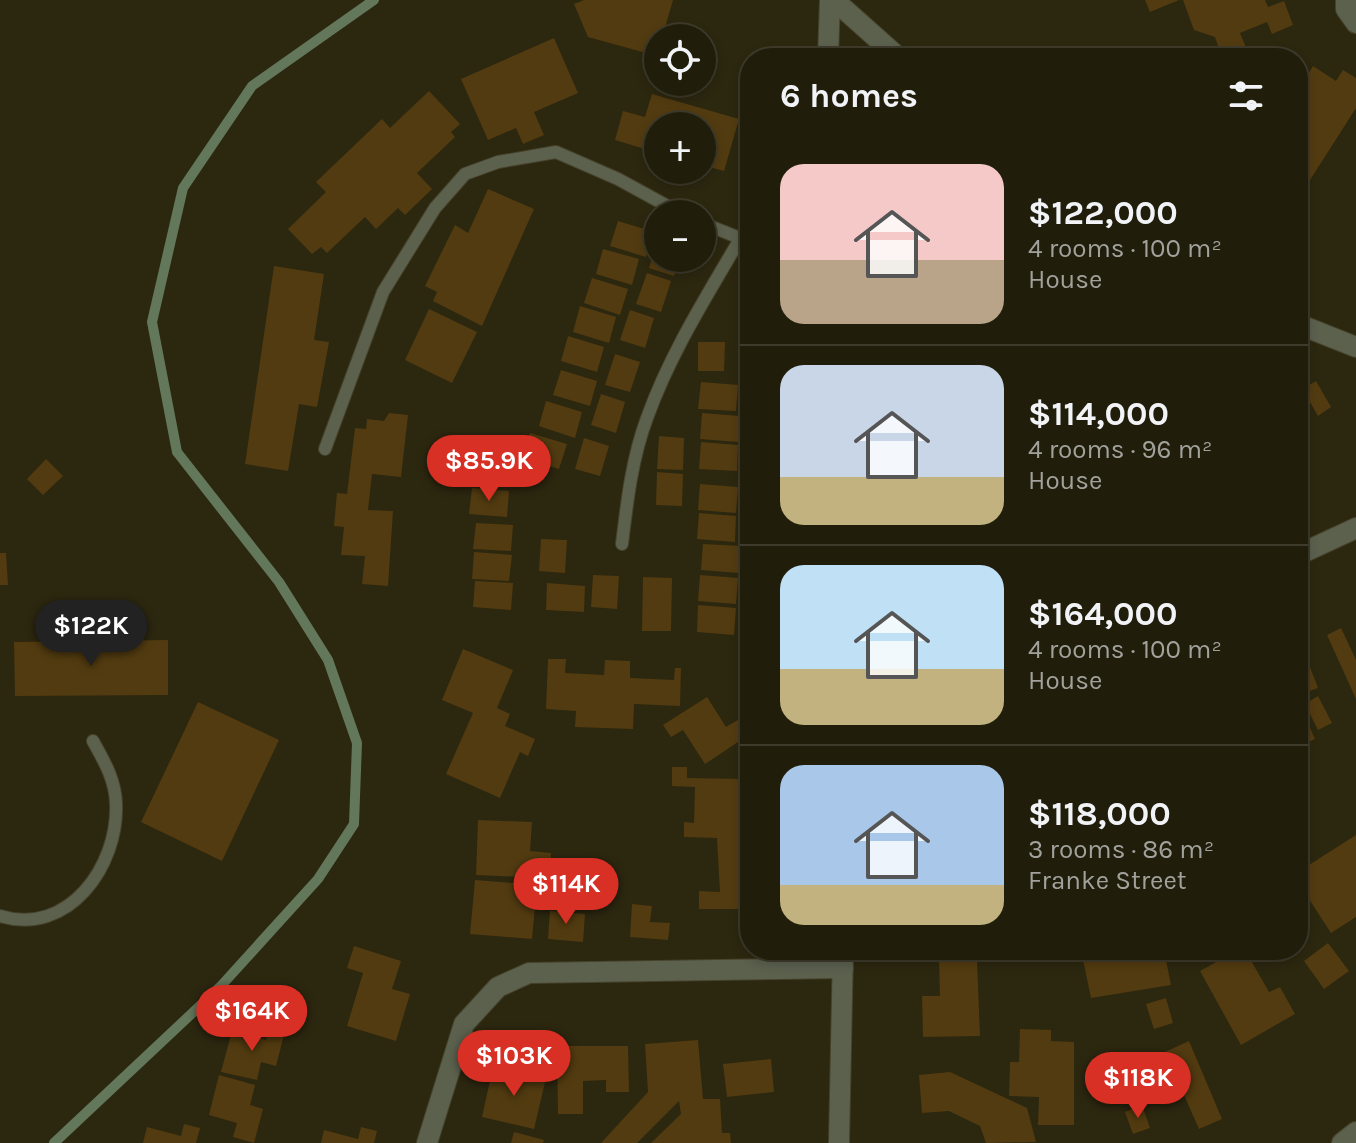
<!DOCTYPE html>
<html lang="en">
<head>
<meta charset="utf-8">
<style>
  :root { --surface:#211d0b; --page:#292614; --text:#f1f3f6; --muted:#a2a29d; --line:#3e3b2c; --accent:#d93025 }
  body { margin:0; font-family:Karla,sans-serif; background:var(--page); color:var(--text); height:100vh; display:flex; flex-direction:column; font-size:30px; white-space:nowrap }
  * { box-sizing:border-box; margin:0 }
  p { font-size:26px; color:var(--muted) }
  .icon { flex:none; width:44px; height:44px; fill:none; stroke:currentColor; stroke-width:2; stroke-linecap:round; stroke-linejoin:round }
  .map { position:relative; flex:1; overflow:hidden }
  .panel { position:absolute; left:740px; top:48px; width:568px; height:912px; display:flex; flex-direction:column; background:var(--surface); border-radius:32px; box-shadow:0 4px 12px #0003,0 0 0 2px var(--line) }
  .panel>* { flex:none }
  .fabs { position:absolute; left:644px; top:24px; display:grid; gap:16px }
  .fabs a { display:grid; place-items:center; width:72px; height:72px; border-radius:50%; background:var(--surface); box-shadow:0 4px 12px #0003,0 0 0 2px var(--line); font-size:40px }
  .price { position:absolute; translate:-50% -68px; padding:0 18px; border-radius:28px; background:var(--accent); color:#fff; font-size:26px; line-height:52px; filter:drop-shadow(0 2px 4px #0008) }
  .price::after { content:''; position:absolute; left:50%; top:48px; width:24px; height:18px; margin-left:-12px; background:inherit; clip-path:polygon(0 0,100% 0,50% 100%) }
  .price.current { background:#222; color:#fff }
  ul { padding:0; list-style:none }
  li { display:flex; align-items:center; gap:24px; height:200px; padding:0 40px }
  li+li { border-top:2px solid var(--line) }
  li span { display:grid; place-items:center; flex:none; width:224px; height:160px; border-radius:24px; color:#555 }
  li>.icon { margin-inline-start:auto }
  span .icon { width:96px; height:96px; fill:#fffc; stroke-width:1 }
  li b { font-size:34px }
  h2 { display:flex; justify-content:space-between; align-items:center; height:96px; padding:0 40px; font-size:34px }
  .map>svg:first-child { display:block }
</style>
</head>
<body>
<div class="map">
<svg width="1356" height="1143" viewBox="0 0 1356 1143">
  <rect width="100%" height="100%" fill="#2c270f"/>
  <g fill="none" stroke-linecap="round" stroke-linejoin="round">
    <polyline stroke="#63775a" stroke-width="10" points="54,1143 220,987 318,879 354,824 357,743 328,660 279,582 177,452 152,322 183,188 252,86 374,0"/>
  </g>
  <g fill="#523b10">
    <polygon points="584,0 673,0 662,38 658,38 657,56 588,37 574,4"/>
    <polygon points="1145,0 1179,0 1150,12"/>
    <polygon points="1183,0 1265,0 1268,7 1284,1 1293,25 1272,34 1267,22 1240,33 1247,50 1222,58 1215,37 1194,30"/>
    <polygon points="554,38 578,93 534,112 544,135 523,144 516,128 488,140 461,79"/>
    <polygon points="1313,66 1336,81 1343,70 1356,78 1356,108 1303,191 1298,188 1298,90"/>
    <polygon points="429,91 460,124 451,132 455,137 417,173 432,189 405,215 398,208 376,229 365,217 327,253 321,247 312,254 288,229 326,192 316,182 382,119 390,128"/>
    <polygon points="652,94 739,119 724,171 702,165 702,126 658,126 658,153 615,140 623,111 645,117"/>
    <polygon points="488,189 534,209 482,326 433,301 437,292 425,286 455,225 468,233"/>
    <polygon points="618,221 654,232 646,257 610,246"/>
    <polygon points="657,243 658,258 680,258 674,276 649,268"/>
    <polygon points="603,249 639,259 632,285 596,274"/>
    <polygon points="274,266 324,274 314,340 329,342 317,407 299,404 288,471 245,464"/>
    <polygon points="647,273 671,281 661,312 636,304"/>
    <polygon points="592,278 628,289 620,315 584,303"/>
    <polygon points="580,306 616,317 609,343 573,332"/>
    <polygon points="429,309 477,332 452,383 405,360"/>
    <polygon points="630,310 654,318 645,348 620,340"/>
    <polygon points="568,336 604,347 597,372 561,361"/>
    <polygon points="698,342 725,342 724,371 698,371"/>
    <polygon points="615,354 640,362 630,392 605,385"/>
    <polygon points="561,370 597,381 590,406 553,395"/>
    <polygon points="1316,381 1331,407 1318,416 1310,402 1298,410 1298,392"/>
    <polygon points="701,382 738,385 736,411 698,409"/>
    <polygon points="601,394 625,402 616,433 591,425"/>
    <polygon points="546,401 582,412 575,438 539,426"/>
    <polygon points="389,413 408,415 401,477 372,474 368,510 393,511 388,586 362,584 365,556 341,555 344,527 334,526 337,493 347,494 355,428 366,429 367,419 384,421"/>
    <polygon points="702,413 740,416 738,442 700,439"/>
    <polygon points="530,433 567,444 559,469 523,458"/>
    <polygon points="659,436 684,438 683,470 657,469"/>
    <polygon points="584,438 609,446 600,476 575,469"/>
    <polygon points="701,442 738,445 737,471 699,469"/>
    <polygon points="471,457 509,460 507,486 469,483"/>
    <polygon points="46,459 63,476 43,495 27,479"/>
    <polygon points="657,472 683,474 682,506 656,505"/>
    <polygon points="700,484 738,487 736,513 698,510"/>
    <polygon points="472,488 509,491 507,517 469,514"/>
    <polygon points="699,513 736,516 735,542 697,539"/>
    <polygon points="476,523 513,525 511,551 473,549"/>
    <polygon points="541,539 567,540 565,573 539,571"/>
    <polygon points="703,544 741,546 739,573 701,570"/>
    <polygon points="474,552 512,555 509,581 472,579"/>
    <polygon points="0,553 6,553 8,585 0,585"/>
    <polygon points="593,575 619,576 617,609 591,607"/>
    <polygon points="700,575 738,578 736,604 698,601"/>
    <polygon points="643,577 672,578 671,631 642,631"/>
    <polygon points="475,581 513,583 511,610 473,607"/>
    <polygon points="547,583 585,586 584,612 546,610"/>
    <polygon points="698,605 736,608 734,635 697,632"/>
    <polygon points="1341,628 1356,660 1356,699 1327,635"/>
    <polygon points="1298,635 1318,688 1298,695"/>
    <polygon points="168,640 168,695 15,696 14,642"/>
    <polygon points="463,649 513,670 497,708 510,714 505,726 535,739 528,756 520,752 500,798 446,774 473,713 442,700"/>
    <polygon points="548,659 566,659 565,673 604,675 605,660 630,661 630,678 674,680 675,668 681,668 680,706 634,704 633,729 575,727 576,711 546,709"/>
    <polygon points="1318,696 1332,723 1318,730 1305,704"/>
    <polygon points="707,697 726,727 741,718 750,734 705,764 683,730 671,737 663,725"/>
    <polygon points="198,702 279,740 222,861 141,822"/>
    <polygon points="1302,710 1315,739 1298,747 1298,712"/>
    <polygon points="672,767 687,767 687,778 744,779 743,813 750,813 750,909 699,909 699,891 720,892 717,838 684,837 684,822 694,823 695,787 672,786"/>
    <polygon points="1298,768 1309,792 1298,797"/>
    <polygon points="478,820 532,822 530,851 551,853 550,878 476,875"/>
    <polygon points="1356,835 1356,917 1331,933 1298,882 1298,872"/>
    <polygon points="475,880 537,885 532,939 470,934"/>
    <polygon points="632,904 652,906 650,922 670,923 668,940 630,937"/>
    <polygon points="550,911 585,914 583,942 548,939"/>
    <polygon points="1328,943 1349,971 1324,989 1304,961"/>
    <polygon points="354,946 401,961 392,989 410,994 396,1041 347,1026 363,973 347,968"/>
    <polygon points="1081,950 1164,950 1171,985 1091,998"/>
    <polygon points="1238,950 1245,950 1269,992 1280,987 1295,1014 1241,1045 1200,971"/>
    <polygon points="977,959 980,1036 923,1037 922,996 940,996 939,960"/>
    <polygon points="1166,998 1173,1023 1154,1029 1146,1004"/>
    <polygon points="269,1027 285,1031 276,1066 261,1062 257,1080 221,1072 232,1031 266,1040"/>
    <polygon points="1020,1029 1051,1030 1051,1041 1074,1042 1074,1125 1038,1125 1039,1097 1009,1096 1010,1062 1019,1062"/>
    <polygon points="698,1040 703,1099 720,1099 722,1133 730,1133 731,1143 651,1143 681,1114 679,1101 637,1143 601,1143 648,1092 645,1044"/>
    <polygon points="1189,1041 1222,1119 1199,1129 1176,1077 1131,1096 1121,1072"/>
    <polygon points="557,1046 628,1046 629,1092 606,1092 606,1080 583,1081 583,1114 558,1114"/>
    <polygon points="771,1059 774,1092 727,1097 723,1064"/>
    <polygon points="493,1067 546,1078 534,1129 482,1117"/>
    <polygon points="950,1072 1027,1108 1036,1142 986,1143 980,1126 949,1111 922,1113 919,1075"/>
    <polygon points="219,1075 255,1085 250,1105 263,1109 254,1143 233,1137 237,1123 209,1115"/>
    <polygon points="1142,1105 1150,1128 1133,1134 1125,1112"/>
    <polygon points="184,1124 200,1128 196,1143 143,1143 147,1127 181,1136"/>
    <polygon points="361,1127 377,1131 374,1143 321,1143 324,1130 358,1139"/>
    <polygon points="514,1132 544,1140 543,1143 511,1143"/>
  </g>
  <g fill="none" stroke-linecap="round" stroke-linejoin="round">
    <defs>
      <g id="service">
        <polyline points="702,223 750,242"/>
        <polyline points="325,449 383,292 435,208 465,174 498,162 556,152 618,179 682,214"/>
        <path d="M622 544C627 502 632 458 647 418 670 354 706 297 740 239"/>
        <path d="M0 916C68 937 119 866 116 803 115 779 104 761 93 741"/>
      </g>
      <g id="minor">
        <polyline points="1346,0 1346,9 1356,23"/>
        <polyline points="828,58 830,0"/>
        <polyline points="1298,555 1356,528"/>
        <polyline points="427,1143 464,1024 498,987 529,973 843,968"/>
        <polyline points="839,1143 843,950"/>
        <polyline points="1342,1143 1356,1132"/>
      </g>
      <g id="tertiary">
        <polyline points="834,0 899,58"/>
        <polyline points="1298,324 1356,347"/>
      </g>
    </defs>
    <use href="#service" stroke="#46422b" stroke-width="14"/>
    <use href="#minor" stroke="#46422b" stroke-width="22"/>
    <use href="#tertiary" stroke="#46422b" stroke-width="22"/>
    <use href="#service" stroke="#5c614e" stroke-width="12"/>
    <use href="#minor" stroke="#5c614e" stroke-width="20"/>
    <use href="#tertiary" stroke="#5c614e" stroke-width="20"/>
  </g>
</svg>
<div class="fabs">
<a><svg class="icon" aria-label="locate" viewBox="0 0 24 24"><circle cx="12" cy="12" r="6"/><path d="M12 2v4M12 18v4M2 12h4M18 12h4"/></svg></a>
<a>+</a>
<a>−</a>
</div>
<b class="price" style="left:489px;top:503px">$85.9K</b>
<b class="price current" style="left:91px;top:668px">$122K</b>
<b class="price" style="left:566px;top:926px">$114K</b>
<b class="price" style="left:252px;top:1053px">$164K</b>
<b class="price" style="left:514px;top:1098px">$103K</b>
<b class="price" style="left:1138px;top:1120px">$118K</b>
<section class="panel">
<h2>6 homes<svg class="icon" aria-label="filters" viewBox="0 0 24 24"><path d="M4 7h16M4 17h16"/><circle cx="9" cy="7" r="2"/><circle cx="15" cy="17" r="2"/></svg></h2>
<ul>
<li><span style="background:linear-gradient(#f6c9c9 60%,#b9a48a 0)"><svg class="icon" aria-label="home" viewBox="0 0 24 24"><path d="M3 11l9-7 9 7M6 9v11h12V9"/></svg></span><div><b>$122,000</b><p>4 rooms · 100 m²</p><p>House</p></div></li>
<li><span style="background:linear-gradient(#c9d6e8 70%,#c2b280 0)"><svg class="icon" aria-label="home" viewBox="0 0 24 24"><path d="M3 11l9-7 9 7M6 9v11h12V9"/></svg></span><div><b>$114,000</b><p>4 rooms · 96 m²</p><p>House</p></div></li>
<li><span style="background:linear-gradient(#bfe0f5 65%,#c2b280 0)"><svg class="icon" aria-label="home" viewBox="0 0 24 24"><path d="M3 11l9-7 9 7M6 9v11h12V9"/></svg></span><div><b>$164,000</b><p>4 rooms · 100 m²</p><p>House</p></div></li>
<li><span style="background:linear-gradient(#a9c7e8 75%,#c2b280 0)"><svg class="icon" aria-label="home" viewBox="0 0 24 24"><path d="M3 11l9-7 9 7M6 9v11h12V9"/></svg></span><div><b>$118,000</b><p>3 rooms · 86 m²</p><p>Franke Street</p></div></li>
</ul>
</section>
</div>
</body>
</html>
